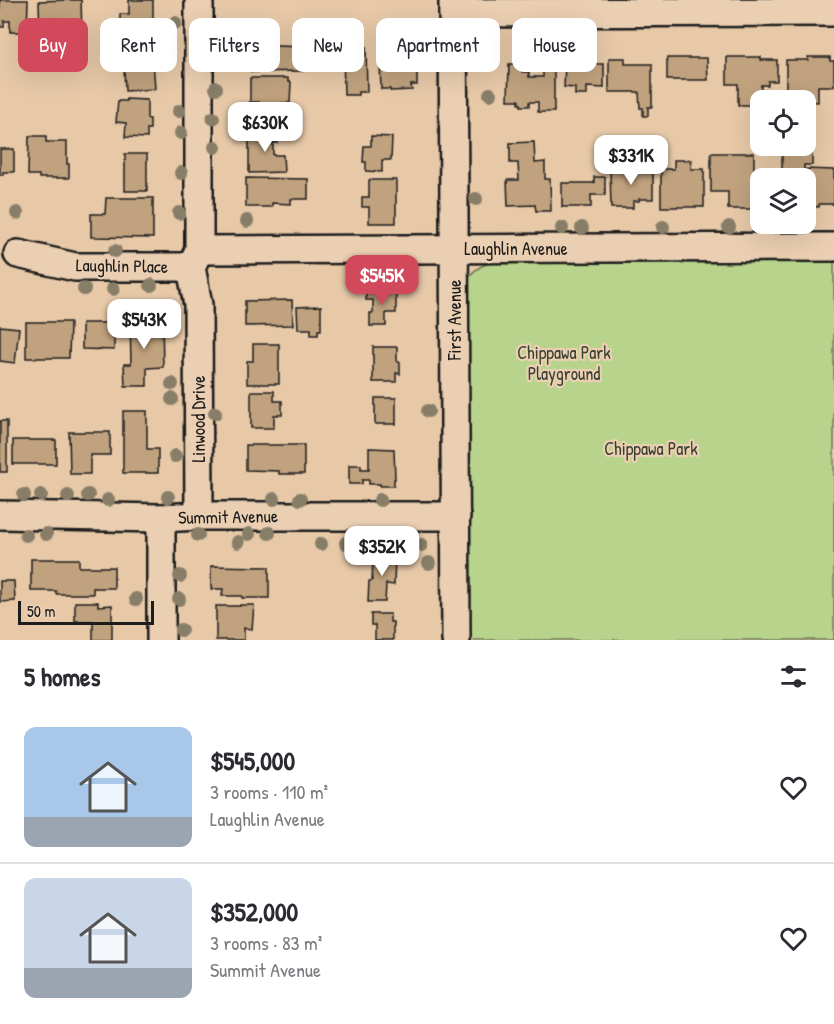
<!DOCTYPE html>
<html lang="en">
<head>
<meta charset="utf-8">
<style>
  :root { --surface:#fff; --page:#f7f7f7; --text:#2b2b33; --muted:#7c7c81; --line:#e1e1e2; --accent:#d1495b }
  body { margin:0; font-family:"Patrick Hand",sans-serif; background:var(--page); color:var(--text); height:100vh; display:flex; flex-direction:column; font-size:22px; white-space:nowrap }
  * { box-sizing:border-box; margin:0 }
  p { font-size:20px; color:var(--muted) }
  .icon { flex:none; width:33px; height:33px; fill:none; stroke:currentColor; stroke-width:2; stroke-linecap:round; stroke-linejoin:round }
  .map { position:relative; height:640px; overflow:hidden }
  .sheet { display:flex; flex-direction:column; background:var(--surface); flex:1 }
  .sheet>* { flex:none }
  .top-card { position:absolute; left:18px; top:18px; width:798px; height:54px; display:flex; gap:12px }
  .controls { position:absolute; left:750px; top:90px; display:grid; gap:12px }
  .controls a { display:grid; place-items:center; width:66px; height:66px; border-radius:12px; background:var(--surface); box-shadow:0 6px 24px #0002; font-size:30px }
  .scale { position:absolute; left:18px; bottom:15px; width:136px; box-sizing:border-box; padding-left:6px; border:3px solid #1c1c1c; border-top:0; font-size:16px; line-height:21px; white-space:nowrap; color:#1c1c1c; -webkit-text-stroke:4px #ebcfb2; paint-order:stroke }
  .price { position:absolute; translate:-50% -51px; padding:0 14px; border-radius:12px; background:#fff; color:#222; font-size:20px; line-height:39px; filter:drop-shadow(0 2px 3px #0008) }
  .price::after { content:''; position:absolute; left:50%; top:36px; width:18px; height:14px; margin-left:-9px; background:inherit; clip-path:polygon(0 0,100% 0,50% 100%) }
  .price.selected { background:var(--accent); color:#fff }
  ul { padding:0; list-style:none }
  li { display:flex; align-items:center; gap:18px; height:150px; padding:0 24px }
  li+li { border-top:2px solid var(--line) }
  li span { display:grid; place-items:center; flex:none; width:168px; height:120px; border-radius:12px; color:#555 }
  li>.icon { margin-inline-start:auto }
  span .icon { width:72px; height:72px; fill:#fffc; stroke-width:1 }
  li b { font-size:26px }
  h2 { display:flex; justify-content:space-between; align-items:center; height:72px; padding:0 24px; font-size:26px }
  .chip { padding:0 21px; border-radius:12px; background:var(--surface); box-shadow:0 6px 24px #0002; font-size:21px; line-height:54px }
  .chip.selected { background:var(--accent); color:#fff }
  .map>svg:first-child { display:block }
</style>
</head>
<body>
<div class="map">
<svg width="834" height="640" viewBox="0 0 834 640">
  <rect width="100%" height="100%" fill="#e7c9a8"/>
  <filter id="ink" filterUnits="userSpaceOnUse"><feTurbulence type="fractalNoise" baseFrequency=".0167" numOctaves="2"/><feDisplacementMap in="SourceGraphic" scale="12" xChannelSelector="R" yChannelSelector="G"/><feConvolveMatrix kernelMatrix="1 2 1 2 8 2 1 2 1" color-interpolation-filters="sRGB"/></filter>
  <g filter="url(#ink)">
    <path fill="#b8d48c" stroke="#6a7854" stroke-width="1.5" d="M834 260V640H468L467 279C479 263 489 263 508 261Z"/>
    <g fill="#c0a27e" stroke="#1c1c1c" stroke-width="1.5">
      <polygon points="0,0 28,0 27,32 10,32 10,21 4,21 4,27 0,27"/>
      <polygon points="69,0 81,0 82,36 40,37 39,1"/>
      <polygon points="129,0 153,0 153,26 120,27 120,14 129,14"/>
      <polygon points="131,39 132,47 152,46 155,89 125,91 124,68 120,68 120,55 111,55 110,40"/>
      <polygon points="251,45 304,47 304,71 251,72"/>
      <polygon points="350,46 366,46 367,92 358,92 358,95 344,95 343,49 350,49"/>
      <polygon points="576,55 587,56 587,64 604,64 604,88 587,87 587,95 575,95 575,88 564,87 565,64 576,65"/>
      <polygon points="727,57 761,57 761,60 777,60 777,81 768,81 768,85 761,85 760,105 738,105 738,84 727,84"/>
      <polygon points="808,57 830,57 830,61 834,61 834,86 818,86 818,102 786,100 786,60 808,60"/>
      <polygon points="609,58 625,58 625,64 652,64 652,107 648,107 648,116 643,116 643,108 640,108 639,92 609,92"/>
      <polygon points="667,58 707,58 708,80 667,80"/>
      <polygon points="410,60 411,65 417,64 417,85 411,85 412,90 390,91 390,89 381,89 380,63 390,63 390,61"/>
      <polygon points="543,61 554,61 554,112 538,112 538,102 529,102 529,106 521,106 521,104 519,104 519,100 508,100 509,64 522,64 522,72 529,72 529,77 543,77"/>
      <polygon points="250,78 288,78 288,82 291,82 290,103 281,103 281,116 258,116 259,102 250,102"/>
      <polygon points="126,99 147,100 147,119 150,119 150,129 147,129 147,138 125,137 126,123 116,122 118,101 126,101"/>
      <polygon points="278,129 278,143 273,143 273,155 283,155 284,172 249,173 249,139 255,139 255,130"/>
      <polygon points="29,136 46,136 46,142 67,142 67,164 69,164 69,178 39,178 39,175 28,175"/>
      <polygon points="371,136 392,137 391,160 382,160 382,172 366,171 366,162 363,162 364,146 371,146"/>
      <polygon points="534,142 535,163 545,162 545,179 550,179 551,211 536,211 535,205 508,206 507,180 519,180 518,163 510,163 510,143"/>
      <polygon points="782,147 812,147 812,165 804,165 804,169 834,170 834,204 819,204 819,207 806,206 806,178 782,178"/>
      <polygon points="0,149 14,149 14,172 3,172 3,175 0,175"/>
      <polygon points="711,153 754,153 754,209 728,209 728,192 711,192"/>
      <rect x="125" y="154" width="22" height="37"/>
      <polygon points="674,160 691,160 691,169 704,169 704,207 661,207 661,169 674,169"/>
      <polygon points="653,167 653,199 639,199 639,201 633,201 633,208 611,208 610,168"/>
      <polygon points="594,177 605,177 605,195 591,195 591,207 562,207 562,183 594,183"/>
      <polygon points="246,178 308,179 308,199 291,199 291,204 272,203 272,207 246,207"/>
      <polygon points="369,180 396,180 396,223 369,223 369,207 362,207 362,197 369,197"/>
      <polygon points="106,198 153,198 153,238 91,237 91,214 105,214"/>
      <polygon points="366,291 396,291 396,313 386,313 386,326 370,326 370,313 373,313 373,300 366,300"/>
      <polygon points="292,300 293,325 245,326 245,301"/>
      <polygon points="321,306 321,330 318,330 318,335 311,335 311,329 298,329 297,307"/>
      <polygon points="162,318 163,367 147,368 147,386 125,386 124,364 131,364 130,319"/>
      <polygon points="26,322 70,322 69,358 26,358"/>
      <polygon points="82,323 114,323 114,350 82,349"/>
      <polygon points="0,326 19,328 15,363 0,361"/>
      <polygon points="253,344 279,344 279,384 247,384 247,361 253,361"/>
      <polygon points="373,347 397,347 397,362 400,362 400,374 396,373 396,382 373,382"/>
      <polygon points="251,391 274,391 274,401 282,401 282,415 274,415 274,428 251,428"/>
      <rect x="375" y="398" width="21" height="26"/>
      <polygon points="123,411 147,411 147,449 158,449 158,473 123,473"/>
      <rect x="0" y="421" width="7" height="51"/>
      <polygon points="69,432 110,432 110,455 90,455 90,474 70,474"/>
      <rect x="13" y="440" width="43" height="24"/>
      <polygon points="246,445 304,445 304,474 279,474 279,471 246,470"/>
      <polygon points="369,448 394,449 395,479 394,479 394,486 380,486 380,484 369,484 369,480 362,480 362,484 349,484 349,465 361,465 361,469 369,469"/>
      <polygon points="382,552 395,553 394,585 386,584 385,602 368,602 369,581 372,581 373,560 381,560"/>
      <polygon points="31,559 79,559 79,567 114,567 114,588 93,588 93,594 56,594 56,591 31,591"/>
      <polygon points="211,566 269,567 269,598 242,598 242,596 222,596 223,589 211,589"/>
      <polygon points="0,581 14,581 15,601 0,602"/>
      <polygon points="75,602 98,602 98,606 112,605 112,640 93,640 93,621 75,621"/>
      <polygon points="240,605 254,605 252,629 244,628 244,640 216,640 216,606 240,606"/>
      <polygon points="371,614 390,614 390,622 393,622 393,640 375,640 375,625 371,625"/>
    </g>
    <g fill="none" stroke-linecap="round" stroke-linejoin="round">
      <defs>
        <g id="minor">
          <polyline points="199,0 199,250 191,267 198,305 199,516"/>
          <polyline points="453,0 456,640"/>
          <polyline points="453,13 834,12"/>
          <polyline points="199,250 834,247"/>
          <polyline points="18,254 75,267 191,267"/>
          <polyline points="0,515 161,518 199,516 456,516"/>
          <polyline points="161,518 161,640"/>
        </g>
      </defs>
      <use href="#minor" stroke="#1c1c1c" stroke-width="32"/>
      <use href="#minor" stroke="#ebcfb2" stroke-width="27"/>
    </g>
    <g fill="#887e67">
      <circle cx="175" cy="23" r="7"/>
      <circle cx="216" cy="88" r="7"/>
      <circle cx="490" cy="94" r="7"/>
      <circle cx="179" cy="111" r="7"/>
      <circle cx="213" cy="118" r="7"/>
      <circle cx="181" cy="133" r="7"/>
      <circle cx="215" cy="147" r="7"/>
      <circle cx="181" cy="173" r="7"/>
      <circle cx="476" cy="199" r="7"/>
      <circle cx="17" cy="213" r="7"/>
      <circle cx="179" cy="213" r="7"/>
      <circle cx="247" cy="221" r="7"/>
      <circle cx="663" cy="227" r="7"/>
      <circle cx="729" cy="227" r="7"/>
      <circle cx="562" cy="228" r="7"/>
      <circle cx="582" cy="228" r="7"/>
      <circle cx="115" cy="251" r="7"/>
      <circle cx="151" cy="285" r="7"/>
      <circle cx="84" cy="289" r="7"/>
      <circle cx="113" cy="289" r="7"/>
      <circle cx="172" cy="309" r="7"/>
      <circle cx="172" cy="384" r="7"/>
      <circle cx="172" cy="399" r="7"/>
      <circle cx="428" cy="411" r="7"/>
      <circle cx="215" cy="413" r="7"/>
      <circle cx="175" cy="456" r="7"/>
      <circle cx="24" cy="495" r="7"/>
      <circle cx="41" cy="495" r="7"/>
      <circle cx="88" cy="495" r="7"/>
      <circle cx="68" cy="496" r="7"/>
      <circle cx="168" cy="497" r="7"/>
      <circle cx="274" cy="499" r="7"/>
      <circle cx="300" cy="499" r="7"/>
      <circle cx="108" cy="500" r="7"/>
      <circle cx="380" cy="500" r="7"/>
      <circle cx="269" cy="533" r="7"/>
      <circle cx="46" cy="534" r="7"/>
      <circle cx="249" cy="534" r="7"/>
      <circle cx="26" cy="535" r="7"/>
      <circle cx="198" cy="535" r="7"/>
      <circle cx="238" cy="542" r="7"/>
      <circle cx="378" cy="542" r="7"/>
      <circle cx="346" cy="543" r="7"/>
      <circle cx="321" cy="544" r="7"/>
      <circle cx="421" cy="545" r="7"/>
      <circle cx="429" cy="563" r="7"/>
      <circle cx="180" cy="576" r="7"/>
      <circle cx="136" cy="599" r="7"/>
      <circle cx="179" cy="599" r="7"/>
      <circle cx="181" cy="630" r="7"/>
    </g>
  </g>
  <g text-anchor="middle" stroke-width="4.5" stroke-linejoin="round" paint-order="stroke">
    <g font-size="18" fill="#1c1c1c" stroke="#ebcfb2">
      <text x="516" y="255">Laughlin Avenue</text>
      <text transform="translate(122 266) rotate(1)" y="6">Laughlin Place</text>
      <text transform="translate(455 320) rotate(-90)" y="6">First Avenue</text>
      <text transform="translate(199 419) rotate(-90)" y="6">Linwood Drive</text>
      <text transform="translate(228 517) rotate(-1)" y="6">Summit Avenue</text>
    </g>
    <g font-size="18" fill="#3b4132" stroke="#ebcfb2">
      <text x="564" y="359">Chippawa Park<tspan x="564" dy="21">Playground</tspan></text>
      <text x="651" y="455">Chippawa Park</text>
    </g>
  </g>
</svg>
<div class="controls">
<a><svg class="icon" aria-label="locate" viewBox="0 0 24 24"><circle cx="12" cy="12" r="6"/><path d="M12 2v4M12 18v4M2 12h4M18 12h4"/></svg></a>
<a><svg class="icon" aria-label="layers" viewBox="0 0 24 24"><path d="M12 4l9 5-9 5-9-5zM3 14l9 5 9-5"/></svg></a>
</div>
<div class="scale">50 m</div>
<b class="price" style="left:265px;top:153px">$630K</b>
<b class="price" style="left:631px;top:186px">$331K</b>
<b class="price selected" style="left:382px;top:306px">$545K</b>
<b class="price" style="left:144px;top:350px">$543K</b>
<b class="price" style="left:382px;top:577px">$352K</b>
<div class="top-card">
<a class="chip selected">Buy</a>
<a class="chip">Rent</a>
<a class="chip">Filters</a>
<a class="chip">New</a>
<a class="chip">Apartment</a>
<a class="chip">House</a>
</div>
</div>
<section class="sheet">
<h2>5 homes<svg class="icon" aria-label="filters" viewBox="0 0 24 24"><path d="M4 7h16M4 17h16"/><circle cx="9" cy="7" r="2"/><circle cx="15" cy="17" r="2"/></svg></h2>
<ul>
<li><span style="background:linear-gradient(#a9c7e8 75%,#9aa5b1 0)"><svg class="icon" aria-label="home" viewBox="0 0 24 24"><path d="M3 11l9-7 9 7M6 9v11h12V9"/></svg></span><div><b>$545,000</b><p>3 rooms · 110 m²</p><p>Laughlin Avenue</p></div><svg class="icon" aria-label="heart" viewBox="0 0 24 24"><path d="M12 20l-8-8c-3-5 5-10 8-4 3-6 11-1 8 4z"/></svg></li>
<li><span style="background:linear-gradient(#c9d6e8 75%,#9aa5b1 0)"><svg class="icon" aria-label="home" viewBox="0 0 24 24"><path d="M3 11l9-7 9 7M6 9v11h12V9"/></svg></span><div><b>$352,000</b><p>3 rooms · 83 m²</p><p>Summit Avenue</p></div><svg class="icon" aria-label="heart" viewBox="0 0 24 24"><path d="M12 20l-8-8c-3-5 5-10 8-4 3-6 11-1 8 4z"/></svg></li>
</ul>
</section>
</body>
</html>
